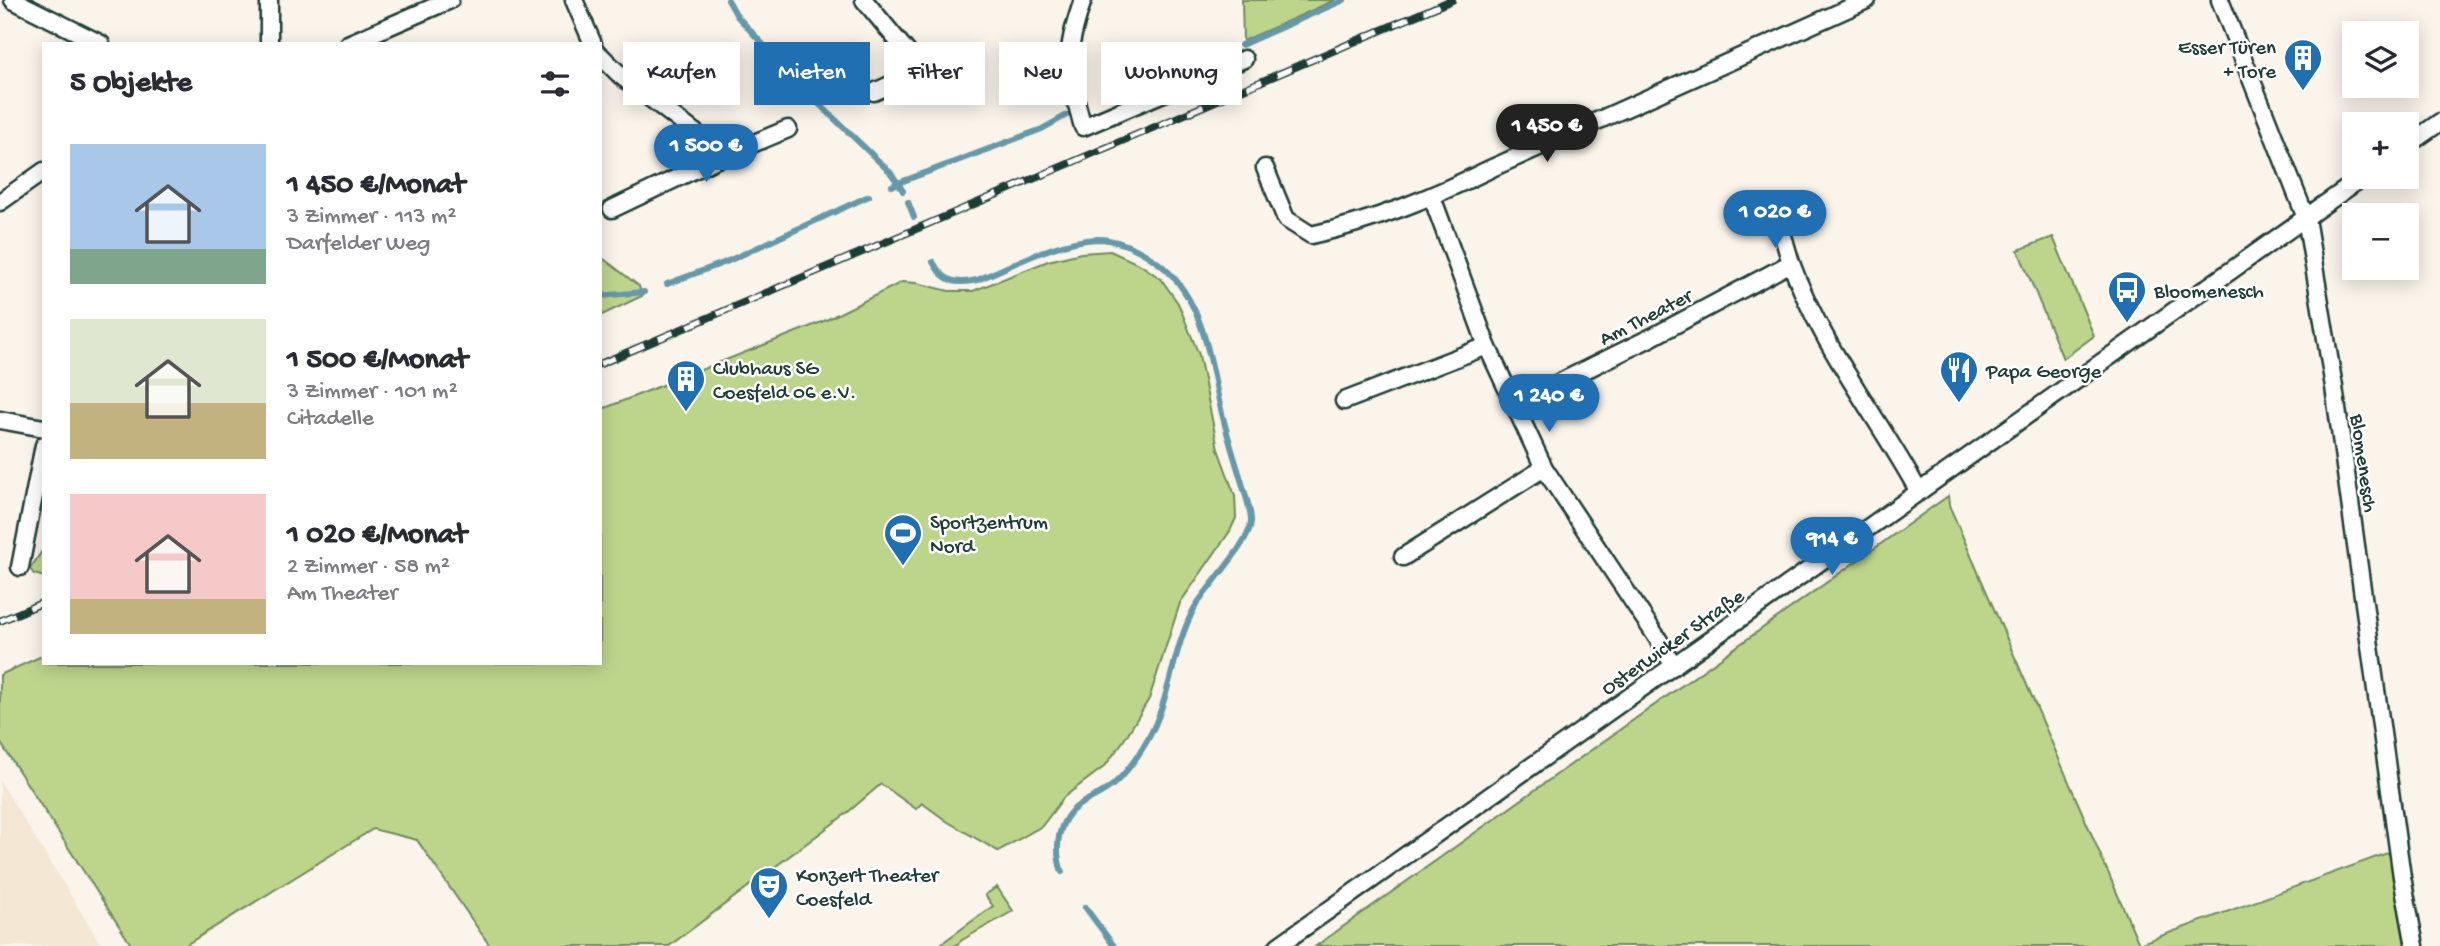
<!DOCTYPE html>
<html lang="de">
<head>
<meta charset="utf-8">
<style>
  :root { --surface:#fff; --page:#f7f7f7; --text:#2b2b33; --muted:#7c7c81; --accent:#1f6fb2 }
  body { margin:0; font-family:"Gochi Hand",sans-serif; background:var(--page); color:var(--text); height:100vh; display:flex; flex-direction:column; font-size:26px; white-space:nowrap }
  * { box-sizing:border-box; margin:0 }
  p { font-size:23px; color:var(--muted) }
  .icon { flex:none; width:38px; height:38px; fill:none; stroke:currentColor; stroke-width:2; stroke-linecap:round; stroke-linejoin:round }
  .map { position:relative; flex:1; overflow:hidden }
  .side { position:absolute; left:42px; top:42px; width:560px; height:623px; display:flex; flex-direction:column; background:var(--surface); border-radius:0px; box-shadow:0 4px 18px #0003 }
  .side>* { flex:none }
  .hud { position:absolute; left:623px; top:42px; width:665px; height:63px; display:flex; gap:14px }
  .tools { position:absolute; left:2342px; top:21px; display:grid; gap:14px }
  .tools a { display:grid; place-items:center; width:77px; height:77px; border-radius:0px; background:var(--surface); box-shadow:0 4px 18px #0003; font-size:35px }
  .price { position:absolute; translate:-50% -60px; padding:0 16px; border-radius:24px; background:var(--accent); color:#fff; font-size:23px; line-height:46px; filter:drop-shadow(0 2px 4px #0008) }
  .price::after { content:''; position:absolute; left:50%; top:42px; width:21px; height:16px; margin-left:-10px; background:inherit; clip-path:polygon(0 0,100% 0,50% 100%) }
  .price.selected { background:#222; color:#fff }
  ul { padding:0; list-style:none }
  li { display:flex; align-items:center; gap:21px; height:175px; padding:0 28px }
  li span { display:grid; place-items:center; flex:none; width:196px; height:140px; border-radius:0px; color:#555 }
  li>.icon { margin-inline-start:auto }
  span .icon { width:84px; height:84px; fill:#fffc; stroke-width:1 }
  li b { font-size:30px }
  h2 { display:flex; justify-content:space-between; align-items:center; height:84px; padding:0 28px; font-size:30px }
  .pill { padding:0 24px; border-radius:0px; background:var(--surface); box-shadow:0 4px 18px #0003; font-size:24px; line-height:63px }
  .pill.selected { background:var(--accent); color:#fff }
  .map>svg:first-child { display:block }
</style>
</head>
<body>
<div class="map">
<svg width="2440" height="946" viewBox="0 0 2440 946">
  <rect width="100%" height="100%" fill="#faf4eb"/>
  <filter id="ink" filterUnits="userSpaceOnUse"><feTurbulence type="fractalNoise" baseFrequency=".0143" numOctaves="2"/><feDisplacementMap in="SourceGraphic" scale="14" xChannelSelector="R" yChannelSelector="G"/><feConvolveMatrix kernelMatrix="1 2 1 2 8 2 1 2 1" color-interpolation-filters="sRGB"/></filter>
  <g filter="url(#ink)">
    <polygon fill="#f4e7d3" points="0,781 102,946 0,946"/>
    <g fill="#bdd58b" stroke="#6e8960" stroke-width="2">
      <polygon points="1242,0 1335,0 1243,41"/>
      <polygon points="2053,237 2094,336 2063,359 2018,250"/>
      <polygon points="1110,251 1141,265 1161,279 1178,303 1199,355 1218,449 1235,496 1236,518 1230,531 1180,603 1149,699 1124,740 1105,766 1064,797 1042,826 998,851 948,822 922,803 916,809 881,784 847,813 669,946 490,946 417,840 373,829 184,946 132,946 0,742 0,675 44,655 44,663 600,663 600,410 824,321 902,282 917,283 949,291 973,291 1048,261 1081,253"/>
      <polygon points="600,256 639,286 642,296 600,316"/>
      <polygon points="1948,496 1949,505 2139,944 2390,852 2405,946 1316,946"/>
      <polygon points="44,548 44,577 34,574 30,569"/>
      <polygon points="997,887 1013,911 962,940 955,946 938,946 993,906 985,895"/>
    </g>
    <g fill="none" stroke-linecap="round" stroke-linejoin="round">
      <g stroke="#6598a8" stroke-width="6">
        <polyline points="728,0 737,16 770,52 785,61 817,102 890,172 898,183 892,186"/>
        <polyline points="1241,45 1344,0"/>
        <polyline points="903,191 898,183 1042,129 1067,115"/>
        <polyline points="908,202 914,217"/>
        <path d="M933 262C944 282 956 285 977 280 1014 265 1055 241 1097 239 1115 239 1137 248 1151 258 1196 286 1208 343 1217 391 1223 423 1233 453 1242 483 1245 494 1250 507 1251 519 1253 540 1207 587 1195 607 1172 649 1171 699 1147 741 1138 756 1127 772 1115 783 1105 793 1091 797 1079 805 1057 820 1054 849 1062 872"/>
        <polyline points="667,284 726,262 869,196"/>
        <polyline points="600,296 644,292"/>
        <polyline points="1085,907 1114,946"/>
      </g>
      <defs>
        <g id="street">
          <polyline points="13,0 101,44"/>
          <polyline points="574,0 593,44"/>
          <polyline points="864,0 922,70"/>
          <path d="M1083 0C1063 58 1067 69 1083 127L1244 59"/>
          <polyline points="2220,0 2306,218 2334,387 2402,877 2415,946"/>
          <polyline points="269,44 269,0"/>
          <polyline points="348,44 450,0"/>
          <polyline points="600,55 621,76 697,134 721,157"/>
          <polyline points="874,92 937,64"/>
          <polyline points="2406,146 2440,122"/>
          <path d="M1265 168 1286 219 1311 235C1375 221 1433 197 1492 168L1867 0"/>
          <polyline points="1432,197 1487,346 1544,468 1658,639 1674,666"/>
          <polyline points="0,202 44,171"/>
          <polyline points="612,209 721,157 788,129"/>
          <polyline points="1775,209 1791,263"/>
          <polyline points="1344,401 1487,346"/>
          <path d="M1516 404 1652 337 1791 263C1821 346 1877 415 1919 492"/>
          <polyline points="0,420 44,428"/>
          <polyline points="1403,557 1544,468"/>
          <polyline points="20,567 44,445"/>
          <polyline points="1278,946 2363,177"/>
        </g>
      </defs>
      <use href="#street" stroke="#1f3d34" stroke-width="21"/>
      <use href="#street" stroke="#fff" stroke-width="16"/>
      <defs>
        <g id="rail">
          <polyline points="600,364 1452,0"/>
          <polyline points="0,621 44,602"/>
        </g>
      </defs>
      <use href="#rail" stroke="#1f3d34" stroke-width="8"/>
      <use href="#rail" stroke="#fff" stroke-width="5" stroke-dasharray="16" stroke-linecap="butt"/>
    </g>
  </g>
  <defs>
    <symbol id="building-pin" viewBox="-11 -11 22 30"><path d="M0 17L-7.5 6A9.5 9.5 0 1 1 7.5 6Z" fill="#1f6fb2" stroke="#fff"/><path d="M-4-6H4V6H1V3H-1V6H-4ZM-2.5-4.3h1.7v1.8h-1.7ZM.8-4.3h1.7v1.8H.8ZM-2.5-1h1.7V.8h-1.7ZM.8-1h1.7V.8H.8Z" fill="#fff"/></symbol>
    <symbol id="bus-pin" viewBox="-11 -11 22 30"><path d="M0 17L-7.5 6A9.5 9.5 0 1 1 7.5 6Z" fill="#1f6fb2" stroke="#fff"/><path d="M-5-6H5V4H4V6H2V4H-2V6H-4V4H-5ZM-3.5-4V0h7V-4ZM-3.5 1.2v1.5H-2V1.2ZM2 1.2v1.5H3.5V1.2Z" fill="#fff"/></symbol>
    <symbol id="restaurant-pin" viewBox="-11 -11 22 30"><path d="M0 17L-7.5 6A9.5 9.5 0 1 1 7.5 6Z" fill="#1f6fb2" stroke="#fff"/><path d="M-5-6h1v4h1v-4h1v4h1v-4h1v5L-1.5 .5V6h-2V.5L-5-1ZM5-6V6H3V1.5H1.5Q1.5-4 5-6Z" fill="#fff"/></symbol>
    <symbol id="stadium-pin" viewBox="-11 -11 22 30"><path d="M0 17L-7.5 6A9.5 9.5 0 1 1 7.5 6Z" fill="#1f6fb2" stroke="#fff"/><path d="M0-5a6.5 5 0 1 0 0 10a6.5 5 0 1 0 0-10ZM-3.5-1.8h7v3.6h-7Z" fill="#fff"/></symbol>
    <symbol id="theatre-pin" viewBox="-11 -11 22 30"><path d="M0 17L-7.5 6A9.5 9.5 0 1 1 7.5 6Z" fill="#1f6fb2" stroke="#fff"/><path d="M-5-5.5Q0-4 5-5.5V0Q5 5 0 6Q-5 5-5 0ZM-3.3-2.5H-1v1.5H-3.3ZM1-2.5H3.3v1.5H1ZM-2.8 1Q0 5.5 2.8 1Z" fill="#fff"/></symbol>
  </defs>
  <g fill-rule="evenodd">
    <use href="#building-pin" x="2281" y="36" width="44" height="60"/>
    <use href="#bus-pin" x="2105" y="268" width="44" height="60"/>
    <use href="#restaurant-pin" x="1937" y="348" width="44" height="60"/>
    <use href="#building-pin" x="664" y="357" width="44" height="60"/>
    <use href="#stadium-pin" x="881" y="511" width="44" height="60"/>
    <use href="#theatre-pin" x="747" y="864" width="44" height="60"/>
  </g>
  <g text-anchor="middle" stroke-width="5" stroke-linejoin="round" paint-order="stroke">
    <g font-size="21" fill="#1f3d34" stroke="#fff" text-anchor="start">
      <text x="2276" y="53" text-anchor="end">Esser Türen<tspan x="2276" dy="24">+ Tore</tspan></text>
      <text x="2154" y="297">Bloomenesch</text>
      <text x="713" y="374">Clubhaus SG<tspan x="713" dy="24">Coesfeld 06 e.V.</tspan></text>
      <text x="1986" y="377">Papa George</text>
      <text x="930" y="528">Sportzentrum<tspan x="930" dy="24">Nord</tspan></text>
      <text x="796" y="881">Konzert Theater<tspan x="796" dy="24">Coesfeld</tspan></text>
    </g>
    <g font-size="21" fill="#1f3d34" stroke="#fff">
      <text transform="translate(1645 316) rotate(-27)" y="7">Am Theater</text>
      <text transform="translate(2365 463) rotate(82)" y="7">Blomenesch</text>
      <text transform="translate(1672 641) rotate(-35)" y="7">Osterwicker Straße</text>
    </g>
  </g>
</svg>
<div class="tools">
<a><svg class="icon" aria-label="layers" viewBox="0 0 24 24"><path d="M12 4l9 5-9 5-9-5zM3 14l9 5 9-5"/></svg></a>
<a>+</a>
<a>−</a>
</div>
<b class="price selected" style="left:1547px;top:164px">1 450 €</b>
<b class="price" style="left:706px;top:184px">1 500 €</b>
<b class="price" style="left:1775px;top:250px">1 020 €</b>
<b class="price" style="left:1549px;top:434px">1 240 €</b>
<b class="price" style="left:1832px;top:577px">914 €</b>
<div class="hud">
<a class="pill">Kaufen</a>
<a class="pill selected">Mieten</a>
<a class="pill">Filter</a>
<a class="pill">Neu</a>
<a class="pill">Wohnung</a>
</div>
<section class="side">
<h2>5 Objekte<svg class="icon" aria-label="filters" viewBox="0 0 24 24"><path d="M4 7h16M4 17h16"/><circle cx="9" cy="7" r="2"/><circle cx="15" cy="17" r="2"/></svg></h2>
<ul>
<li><span style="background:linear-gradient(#a9c7e8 75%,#7fa58c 0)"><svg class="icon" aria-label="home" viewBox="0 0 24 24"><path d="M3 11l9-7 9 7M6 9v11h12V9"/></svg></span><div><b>1 450 €/Monat</b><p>3 Zimmer · 113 m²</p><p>Darfelder Weg</p></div></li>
<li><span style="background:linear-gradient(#dfe7d0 60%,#c2b280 0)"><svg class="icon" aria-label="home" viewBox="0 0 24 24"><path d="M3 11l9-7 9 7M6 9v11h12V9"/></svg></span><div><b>1 500 €/Monat</b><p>3 Zimmer · 101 m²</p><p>Citadelle</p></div></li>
<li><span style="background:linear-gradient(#f6c9c9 75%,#c2b280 0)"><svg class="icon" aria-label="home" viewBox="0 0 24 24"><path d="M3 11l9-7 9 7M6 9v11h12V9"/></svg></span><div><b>1 020 €/Monat</b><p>2 Zimmer · 58 m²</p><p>Am Theater</p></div></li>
</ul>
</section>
</div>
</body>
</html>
